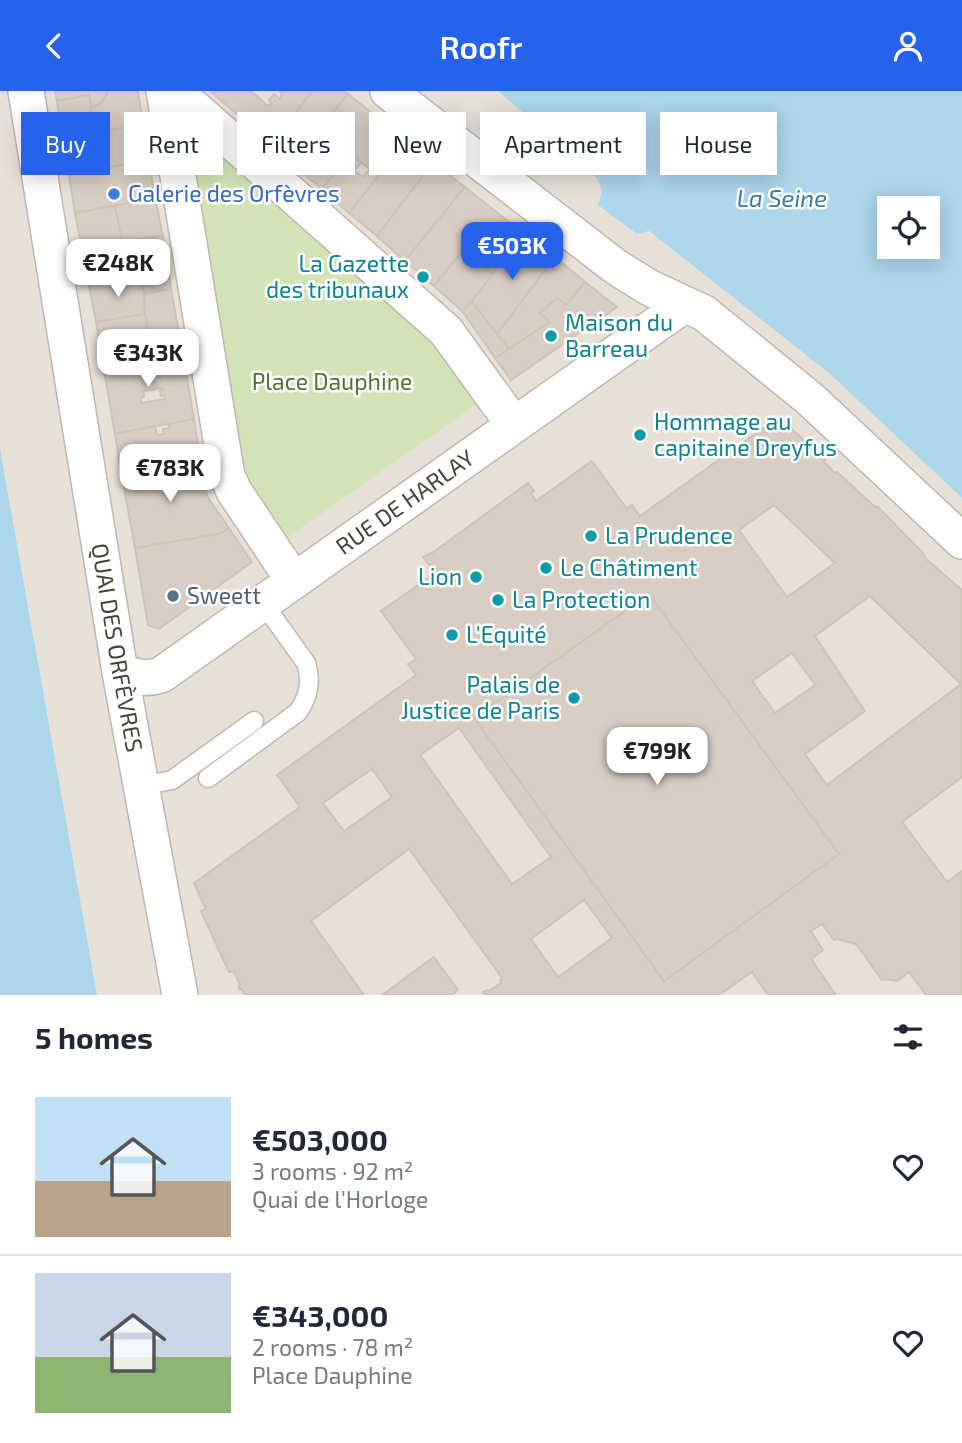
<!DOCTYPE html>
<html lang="en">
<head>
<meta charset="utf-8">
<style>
  :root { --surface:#fff; --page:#f6f6f7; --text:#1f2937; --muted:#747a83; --line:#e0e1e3; --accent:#2563eb }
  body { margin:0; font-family:"Exo 2",sans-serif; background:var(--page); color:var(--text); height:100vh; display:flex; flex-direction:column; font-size:26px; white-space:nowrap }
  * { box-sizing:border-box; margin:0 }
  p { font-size:23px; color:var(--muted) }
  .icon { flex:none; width:38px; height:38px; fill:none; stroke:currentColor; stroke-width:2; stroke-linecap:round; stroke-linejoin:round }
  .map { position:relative; height:904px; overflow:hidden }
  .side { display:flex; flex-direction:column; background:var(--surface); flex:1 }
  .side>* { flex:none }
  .banner { position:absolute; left:21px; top:21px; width:920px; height:63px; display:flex; gap:14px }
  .fabs { position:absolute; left:877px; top:105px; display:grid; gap:14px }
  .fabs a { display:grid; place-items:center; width:63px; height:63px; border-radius:0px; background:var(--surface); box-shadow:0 4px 18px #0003; font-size:35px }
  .price { position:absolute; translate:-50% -60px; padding:0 16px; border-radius:14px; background:#fff; color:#222; font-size:23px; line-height:46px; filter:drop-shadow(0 2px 4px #0008) }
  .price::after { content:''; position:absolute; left:50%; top:42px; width:21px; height:16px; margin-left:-10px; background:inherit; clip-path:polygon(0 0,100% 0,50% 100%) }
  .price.selected { background:var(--accent); color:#fff }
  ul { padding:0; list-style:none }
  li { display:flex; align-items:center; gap:21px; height:175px; padding:0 35px }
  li+li { border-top:2px solid var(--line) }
  li span { display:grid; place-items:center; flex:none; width:196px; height:140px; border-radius:0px; color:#555 }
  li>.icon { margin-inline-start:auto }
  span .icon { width:84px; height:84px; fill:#fffc; stroke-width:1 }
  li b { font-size:30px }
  h2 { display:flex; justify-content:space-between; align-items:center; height:84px; padding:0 35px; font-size:30px }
  .chip { padding:0 24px; border-radius:0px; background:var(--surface); box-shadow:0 4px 18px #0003; font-size:24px; line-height:63px }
  .chip.selected { background:var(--accent); color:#fff }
  header { display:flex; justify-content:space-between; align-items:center; height:91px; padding:0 35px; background:var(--accent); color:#fff; font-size:32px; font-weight:600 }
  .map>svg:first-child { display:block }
</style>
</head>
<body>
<header><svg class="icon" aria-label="back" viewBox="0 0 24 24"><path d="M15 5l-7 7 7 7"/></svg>Roofr<svg class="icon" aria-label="person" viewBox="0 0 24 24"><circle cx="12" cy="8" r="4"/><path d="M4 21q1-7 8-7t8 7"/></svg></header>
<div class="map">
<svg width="962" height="904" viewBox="0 0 962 904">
  <rect width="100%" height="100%" fill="#f3efe9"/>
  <polygon fill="#e7e1d8" points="0,0 498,0 597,87 602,100 598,113 642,141 649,140 830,283 962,407 962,904 97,904 0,356"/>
  <polygon fill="#d2e4b6" points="197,43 436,249 481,310 288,446 247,387 188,53 192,45"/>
  <g fill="#abd5ea" fill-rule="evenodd">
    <path d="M498 0H962V407L830 283 649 140 637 143 598 114 602 100 597 87ZM928 117V156H889V117Z"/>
    <polygon points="0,356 1,363 97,904 0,904"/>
  </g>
  <g fill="#d7cdc3" stroke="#cec2b4" stroke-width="2" fill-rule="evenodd">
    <polygon points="55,0 107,0 107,3 101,13 91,16 89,4 57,10"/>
    <polygon points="107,0 138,0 143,33 96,42 91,16 101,13 107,3"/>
    <polygon points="210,0 251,0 267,14 272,13 269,9 274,3 280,8 282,2 280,0 313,0 271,52"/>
    <polygon points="313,0 344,0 348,3 292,73 271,52"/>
    <polygon points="348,3 407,50 378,85 320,37"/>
    <polygon points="89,4 96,42 63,51 57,10"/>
    <polygon points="143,33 149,69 98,79 96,65 109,51 107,40"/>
    <polygon points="320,37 331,46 324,53 324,61 329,64 335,62 341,54 350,62 322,98 292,73"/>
    <polygon points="107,40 109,51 96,65 98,79 69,84 63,51"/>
    <polygon points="407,50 433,72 377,145 349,122"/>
    <polygon points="350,62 361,72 355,80 363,86 370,78 378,85 349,122 322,98"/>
    <polygon points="149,69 155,107 75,122 69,84"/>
    <polygon points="433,72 465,96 405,170 377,145"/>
    <polygon points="465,96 523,142 493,183 484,175 487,170 485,164 486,161 480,157 477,161 482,166 478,171 463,159 434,195 405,170"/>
    <polygon points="155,107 163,145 122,151 115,115"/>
    <polygon points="115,115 122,151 82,158 75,122"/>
    <polygon points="523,142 555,166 497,243 471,210"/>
    <polygon points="163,145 171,198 144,203 134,149"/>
    <polygon points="134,149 139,186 89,194 82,158"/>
    <polygon points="463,159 493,183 463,221 434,195"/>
    <polygon points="555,166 585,191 566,214 557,207 540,222 550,231 509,258 497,243"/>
    <polygon points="139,186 144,203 145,223 96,231 89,194"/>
    <polygon points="585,191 617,216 511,289 495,267 550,231 540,222 557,207 566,214"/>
    <polygon points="171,198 181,253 152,259 145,223 144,203"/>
    <polygon points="471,210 509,258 495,267 463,221"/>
    <polygon points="145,223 152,259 102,268 96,231"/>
    <path d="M181 253 194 328 115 343 102 268ZM163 297V299L160 300 161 305 164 304 165 308 141 312V307L144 305 143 300Z"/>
    <path d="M779 326 825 369 823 370 835 382 837 381 874 415 878 416 923 462 926 468 962 499V686L902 731 947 791 962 780V904H926L909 881 897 890 884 888 882 889 856 853 837 848 834 849 822 833 811 840 823 859 811 868 836 904H768L752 881 719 904H484L483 901 487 899 489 900 501 892 500 889 502 887 409 758 311 830 364 904H245L242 898 240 899 238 895 240 894 234 880 229 881 201 820 206 818 194 792 300 716 277 684 416 584 408 573 416 568 381 520 437 481 431 473 429 474 423 466 432 462 528 392 534 400 531 402 536 410 592 370 627 418 632 414 640 425ZM774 414 835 472 787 506 739 439ZM870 505 961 593 827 694 805 663 865 620 815 545ZM792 562 815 594 775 622 752 590ZM459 637 551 766 512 793 420 664ZM372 678 392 706 344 740 323 712ZM767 697 806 750 675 843 673 841 670 843 634 791ZM584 809 612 847 558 886 531 848Z"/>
    <polygon points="194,328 200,366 121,381 115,343 155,335 157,344 164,343 163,338 169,337 169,333"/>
    <polygon points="200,366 207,405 229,437 219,443 135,457 121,381"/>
    <polygon points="229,437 252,471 159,538 148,534 135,457 219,443"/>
    <polygon points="649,503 839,763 664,890 474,627"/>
    <polygon points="434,866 458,899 452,904 382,904"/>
  </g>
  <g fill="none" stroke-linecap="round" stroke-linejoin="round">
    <defs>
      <g id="service">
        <path d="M208 687 298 621C309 605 312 590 306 572L263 512"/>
        <polyline points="141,695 172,689 254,630"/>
      </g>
      <g id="minor">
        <path id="s1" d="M26 0 120 581 180 904"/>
        <polyline points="164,0 227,385 234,400 294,490"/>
        <polyline points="175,0 446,240 514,334"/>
        <polyline points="388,0 616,176 650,197 704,222 809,307 962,450"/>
        <path id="s2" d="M120 581C136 586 146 589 161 584L684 214"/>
      </g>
    </defs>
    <use href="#service" stroke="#beb6ad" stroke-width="21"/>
    <use href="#minor" stroke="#beb6ad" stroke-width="38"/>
    <use href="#service" stroke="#fff" stroke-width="18"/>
    <use href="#minor" stroke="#fff" stroke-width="35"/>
  </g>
  <circle fill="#3f7fe0" stroke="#fff" stroke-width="2.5" cx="114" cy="103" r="7"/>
  <g fill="#0f9aa8" stroke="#fff" stroke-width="2.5">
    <circle cx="423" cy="186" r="7"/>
    <circle cx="551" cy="245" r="7"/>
    <circle cx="640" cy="344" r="7"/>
    <circle cx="591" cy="445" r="7"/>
    <circle cx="546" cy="477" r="7"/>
    <circle cx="476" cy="486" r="7"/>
    <circle cx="498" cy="509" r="7"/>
    <circle cx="452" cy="544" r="7"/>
    <circle cx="574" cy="607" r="7"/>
  </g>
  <circle fill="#5c6f8a" stroke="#fff" stroke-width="2.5" cx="173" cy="505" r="7"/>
  <g text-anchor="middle" stroke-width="5" stroke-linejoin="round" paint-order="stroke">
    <g font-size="23" fill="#366cbe" stroke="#fff" text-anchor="start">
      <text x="128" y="111">Galerie des Orfèvres</text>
    </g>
    <g font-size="23" fill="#0d838f" stroke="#fff" text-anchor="start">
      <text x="409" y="181" text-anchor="end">La Gazette<tspan x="409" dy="26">des tribunaux</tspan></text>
      <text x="565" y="240">Maison du<tspan x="565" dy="26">Barreau</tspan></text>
      <text x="654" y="339">Hommage au<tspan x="654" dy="26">capitaine Dreyfus</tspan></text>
      <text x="605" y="453">La Prudence</text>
      <text x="560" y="485">Le Châtiment</text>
      <text x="462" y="494" text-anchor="end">Lion</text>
      <text x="512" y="517">La Protection</text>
      <text x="466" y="552">L'Equité</text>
      <text x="560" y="602" text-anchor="end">Palais de<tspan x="560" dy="26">Justice de Paris</tspan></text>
    </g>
    <g font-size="23" fill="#4f7330" stroke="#fff">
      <text x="332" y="299">Place Dauphine</text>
    </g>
    <g font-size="23" fill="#464038" stroke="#fff">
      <text dy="8" stroke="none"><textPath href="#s2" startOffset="341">RUE DE HARLAY</textPath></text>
      <text dy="8" stroke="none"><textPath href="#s1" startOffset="564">QUAI DES ORFÈVRES</textPath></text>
    </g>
    <g font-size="23" fill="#4e5e75" stroke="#fff" text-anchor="start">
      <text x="187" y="513">Sweett</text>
    </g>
    <g font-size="24" font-style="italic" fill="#387ca1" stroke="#fff">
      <text x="782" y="116">La Seine</text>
    </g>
  </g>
</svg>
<div class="fabs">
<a><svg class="icon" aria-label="locate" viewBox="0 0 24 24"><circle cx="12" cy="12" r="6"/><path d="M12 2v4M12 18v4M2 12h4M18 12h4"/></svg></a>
</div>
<b class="price selected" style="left:512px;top:191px">€503K</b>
<b class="price" style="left:118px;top:208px">€248K</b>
<b class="price" style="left:148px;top:298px">€343K</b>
<b class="price" style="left:170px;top:413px">€783K</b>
<b class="price" style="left:657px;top:696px">€799K</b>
<div class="banner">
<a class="chip selected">Buy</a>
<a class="chip">Rent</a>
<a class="chip">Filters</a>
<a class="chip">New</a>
<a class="chip">Apartment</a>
<a class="chip">House</a>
</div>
</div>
<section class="side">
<h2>5 homes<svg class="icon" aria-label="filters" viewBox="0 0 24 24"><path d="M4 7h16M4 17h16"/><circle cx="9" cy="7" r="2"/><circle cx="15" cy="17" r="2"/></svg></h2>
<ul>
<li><span style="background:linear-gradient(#bfe0f5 60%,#b9a48a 0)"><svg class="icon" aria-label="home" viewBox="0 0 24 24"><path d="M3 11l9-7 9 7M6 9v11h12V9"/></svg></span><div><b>€503,000</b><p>3 rooms · 92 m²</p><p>Quai de l'Horloge</p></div><svg class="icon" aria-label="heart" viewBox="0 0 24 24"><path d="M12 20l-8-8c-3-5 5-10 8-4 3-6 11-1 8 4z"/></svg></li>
<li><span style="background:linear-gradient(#c9d6e8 60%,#8fb573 0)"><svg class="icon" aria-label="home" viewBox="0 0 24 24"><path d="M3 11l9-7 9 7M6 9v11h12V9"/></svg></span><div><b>€343,000</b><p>2 rooms · 78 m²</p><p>Place Dauphine</p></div><svg class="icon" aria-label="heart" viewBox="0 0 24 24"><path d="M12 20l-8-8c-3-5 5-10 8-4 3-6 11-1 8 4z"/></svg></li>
</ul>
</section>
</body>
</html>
